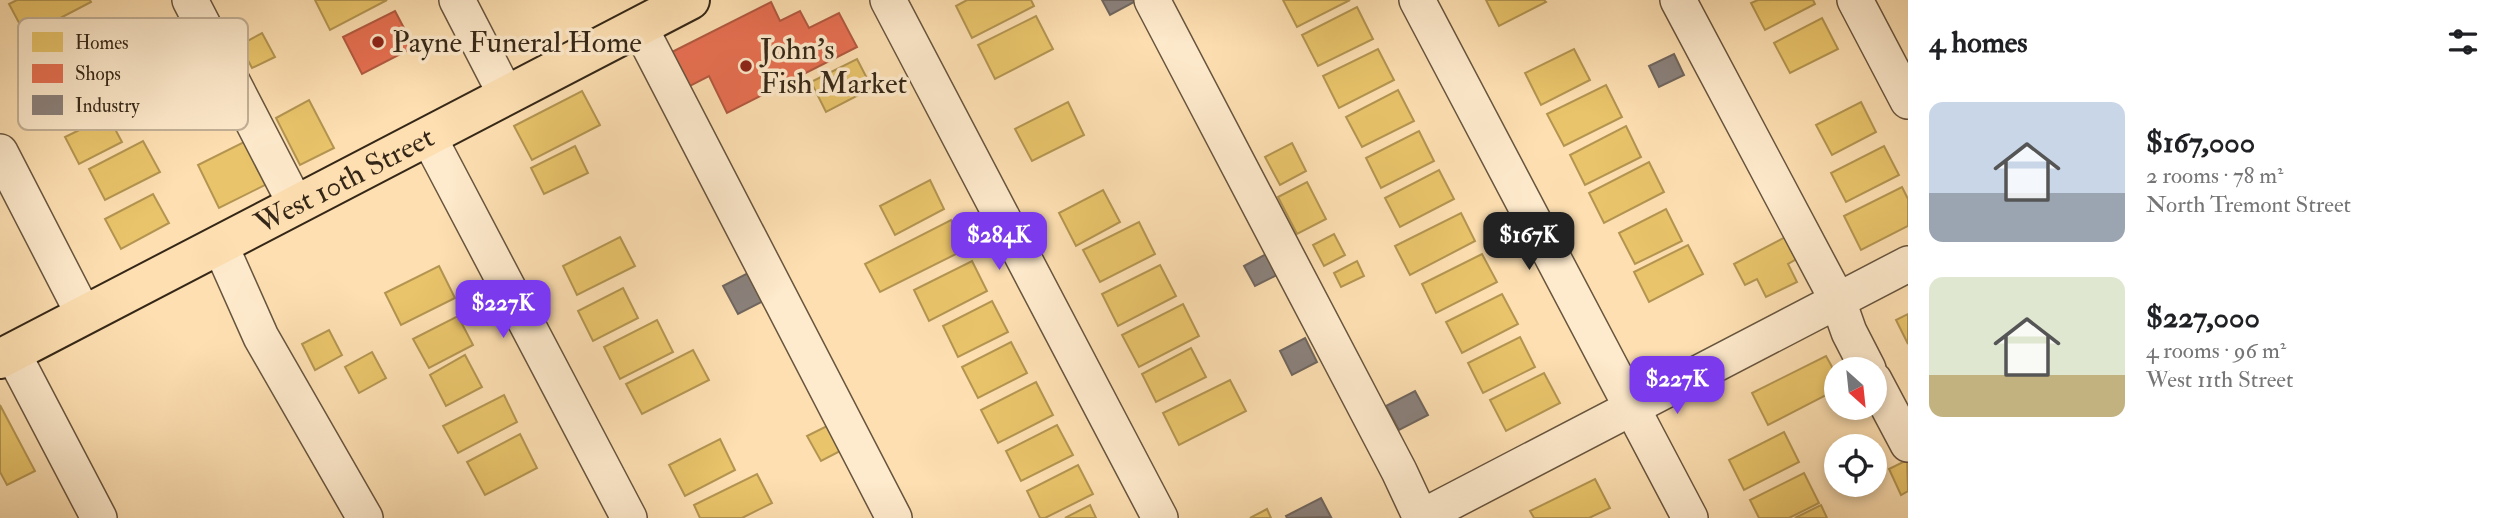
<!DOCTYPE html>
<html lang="en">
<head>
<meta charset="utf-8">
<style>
  :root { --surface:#fff; --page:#f2f2f2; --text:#202124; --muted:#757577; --accent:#7c3aed }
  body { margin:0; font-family:"IM FELL Double Pica",serif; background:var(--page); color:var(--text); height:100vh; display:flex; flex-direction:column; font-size:26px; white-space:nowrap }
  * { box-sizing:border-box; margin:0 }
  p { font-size:23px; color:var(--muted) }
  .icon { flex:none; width:38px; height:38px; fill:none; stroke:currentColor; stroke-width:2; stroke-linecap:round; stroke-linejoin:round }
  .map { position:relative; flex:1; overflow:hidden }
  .sheet { display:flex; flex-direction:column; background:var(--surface); width:595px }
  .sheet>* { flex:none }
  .needle { width:46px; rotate:153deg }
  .fabs { position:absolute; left:1824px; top:357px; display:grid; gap:14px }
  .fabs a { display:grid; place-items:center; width:63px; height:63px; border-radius:50%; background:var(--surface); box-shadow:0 4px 10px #0003; font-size:35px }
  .price { position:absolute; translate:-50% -60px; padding:0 16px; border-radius:14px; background:var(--accent); color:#fff; font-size:23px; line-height:46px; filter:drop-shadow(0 2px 4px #0008) }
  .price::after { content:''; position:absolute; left:50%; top:42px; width:21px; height:16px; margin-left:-10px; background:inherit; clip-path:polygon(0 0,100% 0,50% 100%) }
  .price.active { background:#222; color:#fff }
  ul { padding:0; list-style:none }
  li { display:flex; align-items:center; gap:21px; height:175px; padding:0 21px }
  li span { display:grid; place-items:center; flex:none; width:196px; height:140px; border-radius:14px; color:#555 }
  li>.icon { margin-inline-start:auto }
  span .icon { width:84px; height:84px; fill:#fffc; stroke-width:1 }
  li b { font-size:30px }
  h2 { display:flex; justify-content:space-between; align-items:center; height:84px; padding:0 21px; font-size:30px }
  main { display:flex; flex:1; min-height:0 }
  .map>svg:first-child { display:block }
</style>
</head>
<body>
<main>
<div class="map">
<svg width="1908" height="518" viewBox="0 0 1908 518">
  <rect width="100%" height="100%" fill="#fddfb1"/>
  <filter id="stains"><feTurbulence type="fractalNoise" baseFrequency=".00286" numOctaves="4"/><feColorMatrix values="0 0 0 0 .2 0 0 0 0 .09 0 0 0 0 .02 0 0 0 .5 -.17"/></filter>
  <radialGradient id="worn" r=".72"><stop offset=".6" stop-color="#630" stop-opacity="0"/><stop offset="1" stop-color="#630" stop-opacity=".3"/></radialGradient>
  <g fill="#e9c46a" stroke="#b39551" stroke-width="2">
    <polygon points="17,0 90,0 91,2 26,36 9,4"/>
    <polygon points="315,0 387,0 330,30"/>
    <polygon points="967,0 1031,0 1034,6 972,38 956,6"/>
    <polygon points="1283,0 1350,0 1297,27"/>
    <polygon points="1486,0 1544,0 1546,2 1499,26"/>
    <polygon points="1758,0 1813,0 1815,4 1765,30 1751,3"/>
    <polygon points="1357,7 1373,39 1318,66 1302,35"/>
    <polygon points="1036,16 1053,49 995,79 978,45"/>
    <polygon points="1822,18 1838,49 1790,73 1774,43"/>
    <polygon points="262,33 275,57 252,68 240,45"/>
    <polygon points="1378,49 1394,80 1339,108 1323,76"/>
    <polygon points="1574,49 1590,80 1541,105 1525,73"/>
    <polygon points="857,59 872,88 826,112 811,82"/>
    <polygon points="1606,85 1622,117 1564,146 1547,114"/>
    <polygon points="1398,90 1414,121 1362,147 1346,117"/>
    <polygon points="582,91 600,125 532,160 514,126"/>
    <polygon points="309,100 334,148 300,165 276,118"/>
    <polygon points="1068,102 1084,135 1032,161 1015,129"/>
    <polygon points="1861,102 1876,132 1832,155 1816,125"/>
    <polygon points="108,116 122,142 79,164 65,137"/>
    <polygon points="1626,126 1641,157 1585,185 1570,155"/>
    <polygon points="1419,131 1434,161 1381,188 1366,158"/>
    <polygon points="252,138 273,181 219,208 198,165"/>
    <polygon points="143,141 160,172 105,200 89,169"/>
    <polygon points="1292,143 1306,171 1280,185 1265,157"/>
    <polygon points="575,146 588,173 544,194 531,168"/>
    <polygon points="1884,146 1899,175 1846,202 1831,173"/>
    <polygon points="1649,162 1664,192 1604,223 1589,193"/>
    <polygon points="1439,170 1454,199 1400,227 1385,198"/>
    <polygon points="930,180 944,209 895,235 880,206"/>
    <polygon points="1307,182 1326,219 1297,234 1278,197"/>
    <polygon points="1902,187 1908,199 1908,226 1861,250 1844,216"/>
    <polygon points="1103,190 1120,222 1076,246 1059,213"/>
    <polygon points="153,194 169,223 121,249 105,219"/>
    <polygon points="1666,209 1682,241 1635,264 1619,233"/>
    <polygon points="1461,213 1475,241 1410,275 1395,246"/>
    <polygon points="951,220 966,249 880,292 865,264"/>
    <polygon points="1139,222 1155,254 1100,282 1083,250"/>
    <polygon points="1334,234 1345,255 1324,266 1313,245"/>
    <polygon points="1791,234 1802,256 1788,264 1797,282 1766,297 1757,279 1745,285 1734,264"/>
    <polygon points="620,237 635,266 577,295 563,266"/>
    <polygon points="1688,245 1703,274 1649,302 1634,272"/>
    <polygon points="1482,254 1497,282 1436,313 1422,284"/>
    <polygon points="972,261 987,291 929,321 914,290"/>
    <polygon points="1357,261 1364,276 1341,287 1334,273"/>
    <polygon points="1160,265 1176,296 1118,326 1102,294"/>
    <polygon points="439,266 455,298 401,325 385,293"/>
    <polygon points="623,288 638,318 593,341 578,311"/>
    <polygon points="1502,294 1518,324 1462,353 1446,322"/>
    <polygon points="992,301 1008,332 958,357 943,326"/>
    <polygon points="1183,304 1199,336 1139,367 1122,335"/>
    <polygon points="1908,314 1908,344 1896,320"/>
    <polygon points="458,316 473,345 429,368 413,339"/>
    <polygon points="657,320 673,352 620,379 604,347"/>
    <polygon points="329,330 342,355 315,370 302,344"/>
    <polygon points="1520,337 1535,367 1483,393 1468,363"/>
    <polygon points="1011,342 1027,373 978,398 962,367"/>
    <polygon points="1191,348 1206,377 1156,402 1142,374"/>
    <polygon points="693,350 709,380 642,414 626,384"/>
    <polygon points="372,352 386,378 359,393 345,367"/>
    <polygon points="465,355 482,387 446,406 430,375"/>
    <polygon points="1826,356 1836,374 1836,390 1768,425 1752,393"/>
    <polygon points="1544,373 1560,403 1506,431 1490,400"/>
    <polygon points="1230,380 1246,411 1179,445 1163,413"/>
    <polygon points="1036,382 1053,415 998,443 981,410"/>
    <polygon points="504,395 517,422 458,453 443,426"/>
    <polygon points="0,405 35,471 7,485 0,472"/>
    <polygon points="831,424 844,449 821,461 807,436"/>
    <polygon points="1057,425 1073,455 1021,481 1006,451"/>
    <polygon points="1784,432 1799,462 1744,490 1729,460"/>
    <polygon points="520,434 537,468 485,495 467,462"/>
    <polygon points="720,439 735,470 685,496 669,465"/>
    <polygon points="1907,460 1908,491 1901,495 1889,469"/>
    <polygon points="1078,465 1093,494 1045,518 1040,518 1027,491"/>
    <polygon points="1804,473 1819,503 1789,518 1759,518 1750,500"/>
    <polygon points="757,474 772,503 742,518 700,518 694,505"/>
    <polygon points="1595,479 1610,508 1589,518 1534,518 1530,511"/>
    <polygon points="1090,505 1096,518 1065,518"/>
    <polygon points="1821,505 1827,518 1795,518"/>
    <polygon points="1267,509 1271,518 1250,518"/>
  </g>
  <g fill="#e76f51" stroke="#b25940" stroke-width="2">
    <polygon points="771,2 780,21 800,11 809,28 839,13 857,47 727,113 709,76 684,89 666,55"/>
    <polygon points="395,11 414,47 362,74 343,37"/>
  </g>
  <g fill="#8a817c" stroke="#70665e" stroke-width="2">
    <polygon points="1102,0 1136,0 1136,1 1110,15"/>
    <polygon points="1674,54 1684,75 1659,87 1649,66"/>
    <polygon points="1270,252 1281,273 1255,286 1244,266"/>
    <polygon points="750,272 765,300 738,314 723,286"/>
    <polygon points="1305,338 1317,362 1292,375 1280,351"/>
    <polygon points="1415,391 1428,415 1399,430 1386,406"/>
    <polygon points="1321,498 1331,517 1287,518 1286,516"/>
  </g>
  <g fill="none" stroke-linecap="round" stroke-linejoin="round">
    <defs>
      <g id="minor">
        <polyline points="190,0 296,205"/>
        <polyline points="457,0 506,95"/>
        <polyline points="888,0 1160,518"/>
        <polyline points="1152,0 1399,471 1421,518"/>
        <polyline points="1417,0 1690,518"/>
        <polyline points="1678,0 1838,301 1849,332 1868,369"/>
        <polyline points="1855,0 1908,101"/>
        <polyline points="639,26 894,518"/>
        <polyline points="428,136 629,518"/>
        <polyline points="0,152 84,315"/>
        <polyline points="220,245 261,337 365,518"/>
        <polyline points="12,352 99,518"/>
        <polyline points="1874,380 1908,444"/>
        <polyline points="1420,518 1908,264"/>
      </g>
      <g id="major">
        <path id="s1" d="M0 359 690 0"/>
      </g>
    </defs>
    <use href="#minor" stroke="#67553e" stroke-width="38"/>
    <use href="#major" stroke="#352717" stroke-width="42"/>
    <use href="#minor" stroke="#feeacc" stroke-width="35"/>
    <use href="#major" stroke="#fddfb1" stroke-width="38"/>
  </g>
  <g fill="#8f2418" stroke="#feeacc" stroke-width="2.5">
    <circle cx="378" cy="42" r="7"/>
    <circle cx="746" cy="66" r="7"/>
  </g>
  <g text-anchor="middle" stroke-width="7" stroke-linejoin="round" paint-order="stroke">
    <g font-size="30" fill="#352717" stroke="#feeacc" text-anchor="start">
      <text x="392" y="52">Payne Funeral Home</text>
      <text x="760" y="59">John's<tspan x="760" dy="34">Fish Market</tspan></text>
    </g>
    <g font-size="30" fill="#352717" stroke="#feeacc">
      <text dy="10" stroke="none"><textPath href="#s1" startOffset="388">West 10th Street</textPath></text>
    </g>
  </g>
  <rect x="18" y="18" width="230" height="112" rx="10" fill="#feeacc" stroke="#c2b096" stroke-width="2"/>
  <rect x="32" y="32" width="31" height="20" fill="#e9c46a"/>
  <rect x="32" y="64" width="31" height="19" fill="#e76f51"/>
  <rect x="32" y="95" width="31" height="20" fill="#8a817c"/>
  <g font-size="19" fill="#352717">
    <text x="75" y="49">Homes</text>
    <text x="75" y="80">Shops</text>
    <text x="75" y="112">Industry</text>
  </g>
  <rect width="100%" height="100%" filter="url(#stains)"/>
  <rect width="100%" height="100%" fill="url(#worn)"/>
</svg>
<div class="fabs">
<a><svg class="needle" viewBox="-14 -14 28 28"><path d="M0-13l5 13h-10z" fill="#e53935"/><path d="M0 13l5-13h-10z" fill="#757577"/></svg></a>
<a><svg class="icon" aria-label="locate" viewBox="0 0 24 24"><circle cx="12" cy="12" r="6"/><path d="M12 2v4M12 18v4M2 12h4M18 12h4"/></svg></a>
</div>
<b class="price" style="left:999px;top:272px">$284K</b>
<b class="price active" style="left:1529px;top:272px">$167K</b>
<b class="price" style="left:503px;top:340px">$227K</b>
<b class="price" style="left:1677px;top:416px">$227K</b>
</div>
<section class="sheet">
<h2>4 homes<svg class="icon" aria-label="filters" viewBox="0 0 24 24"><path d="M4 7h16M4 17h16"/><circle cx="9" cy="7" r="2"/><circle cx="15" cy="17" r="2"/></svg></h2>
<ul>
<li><span style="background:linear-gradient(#c9d6e8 65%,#9aa5b1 0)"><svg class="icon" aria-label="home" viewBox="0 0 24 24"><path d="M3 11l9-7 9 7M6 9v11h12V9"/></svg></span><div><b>$167,000</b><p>2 rooms · 78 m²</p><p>North Tremont Street</p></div></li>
<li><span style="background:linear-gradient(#dfe7d0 70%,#c2b280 0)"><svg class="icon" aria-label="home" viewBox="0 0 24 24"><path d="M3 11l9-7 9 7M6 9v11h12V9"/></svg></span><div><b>$227,000</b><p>4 rooms · 96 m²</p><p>West 11th Street</p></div></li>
</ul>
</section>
</main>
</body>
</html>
